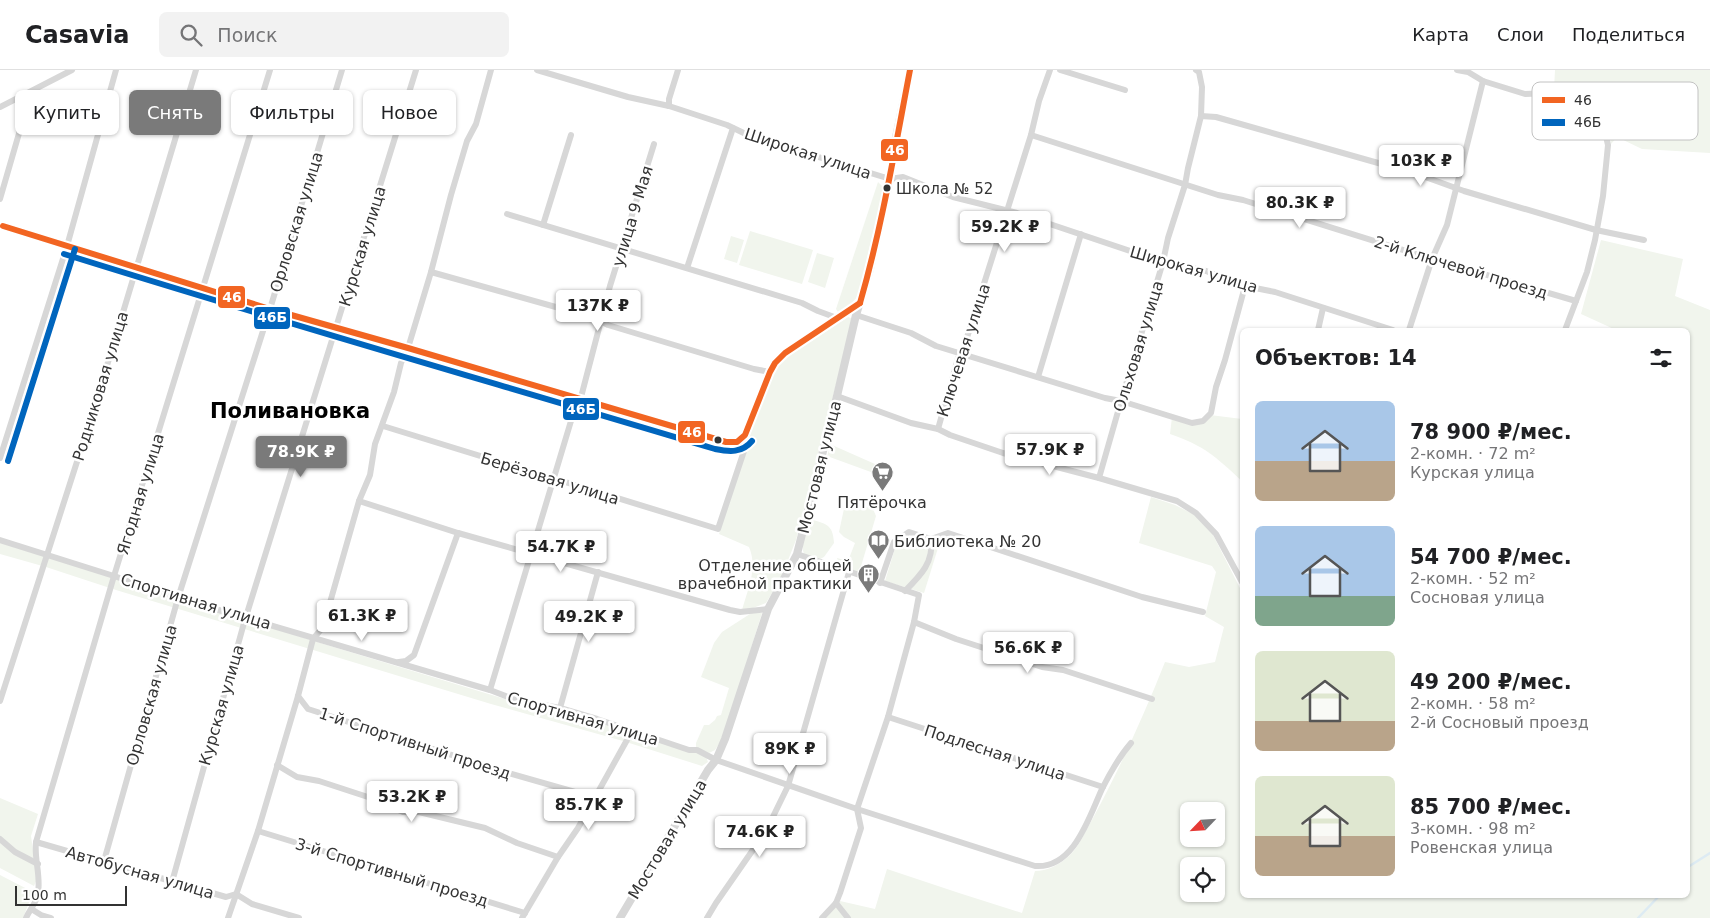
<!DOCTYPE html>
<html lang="ru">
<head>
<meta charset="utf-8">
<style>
  :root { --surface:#fff; --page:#f2f2f2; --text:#202124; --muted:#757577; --line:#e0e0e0; --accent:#7a7a7a }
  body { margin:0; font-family:"DejaVu Sans",sans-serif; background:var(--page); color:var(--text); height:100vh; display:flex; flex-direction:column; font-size:19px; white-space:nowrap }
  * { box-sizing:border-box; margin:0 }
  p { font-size:16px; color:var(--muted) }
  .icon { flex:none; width:28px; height:28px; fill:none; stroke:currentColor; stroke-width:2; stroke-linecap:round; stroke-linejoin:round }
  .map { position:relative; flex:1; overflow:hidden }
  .sheet { position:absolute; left:1240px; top:258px; width:450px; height:570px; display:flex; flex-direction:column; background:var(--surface); border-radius:8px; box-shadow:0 1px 4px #0004 }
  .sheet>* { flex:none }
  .top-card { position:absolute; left:15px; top:20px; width:475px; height:45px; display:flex; gap:10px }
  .needle { width:32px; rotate:245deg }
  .buttons { position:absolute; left:1180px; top:732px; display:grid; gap:10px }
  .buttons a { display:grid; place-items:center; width:45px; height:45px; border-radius:8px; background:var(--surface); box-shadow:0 1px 4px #0004; font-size:25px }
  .scale { position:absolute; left:15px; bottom:12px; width:112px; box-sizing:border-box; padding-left:5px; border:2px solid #333; border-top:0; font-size:14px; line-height:18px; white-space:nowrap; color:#333; -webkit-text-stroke:4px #fff; paint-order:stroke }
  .price { position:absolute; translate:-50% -42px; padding:0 11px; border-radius:5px; background:#fff; color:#222; font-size:16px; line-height:32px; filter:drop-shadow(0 1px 2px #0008) }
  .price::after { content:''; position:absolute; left:50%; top:30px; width:15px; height:11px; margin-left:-8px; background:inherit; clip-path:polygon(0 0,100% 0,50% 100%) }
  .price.selected { background:var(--accent); color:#fff }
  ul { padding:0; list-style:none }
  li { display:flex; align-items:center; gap:15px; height:125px; padding:0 15px }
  li span { display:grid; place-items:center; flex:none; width:140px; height:100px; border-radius:8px; color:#555 }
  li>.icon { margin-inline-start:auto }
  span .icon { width:60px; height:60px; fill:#fffc; stroke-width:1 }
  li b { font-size:21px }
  h2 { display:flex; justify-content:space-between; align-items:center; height:60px; padding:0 15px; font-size:21px }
  .tag { padding:0 18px; border-radius:8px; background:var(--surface); box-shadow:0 1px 4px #0004; font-size:18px; line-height:45px }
  .tag.selected { background:var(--accent); color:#fff }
  header { display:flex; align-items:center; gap:30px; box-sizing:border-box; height:70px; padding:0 25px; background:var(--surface); border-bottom:1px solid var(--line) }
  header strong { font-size:24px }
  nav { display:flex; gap:28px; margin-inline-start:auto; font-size:18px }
  .search { width:350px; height:45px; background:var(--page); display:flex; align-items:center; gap:12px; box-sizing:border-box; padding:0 18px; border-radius:8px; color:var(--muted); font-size:19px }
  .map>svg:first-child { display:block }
</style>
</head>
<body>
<header>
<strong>Casavia</strong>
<div class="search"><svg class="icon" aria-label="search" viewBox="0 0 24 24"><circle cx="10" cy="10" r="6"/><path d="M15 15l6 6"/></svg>Поиск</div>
<nav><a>Карта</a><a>Слои</a><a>Поделиться</a></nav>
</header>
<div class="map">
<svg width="1710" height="848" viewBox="0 0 1710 848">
  <rect width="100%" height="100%" fill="#fff"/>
  <g fill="#f1f5ed" fill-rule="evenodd">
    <polygon points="1555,0 1710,0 1710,83 1642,79 1617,67 1611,74 1608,54 1581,33 1554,20"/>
    <polygon points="878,112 882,116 883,121 858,226 849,236 838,242 836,239"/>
    <polygon points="750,161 813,180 802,214 739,195"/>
    <polygon points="731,166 744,170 737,193 724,189"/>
    <path d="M1601 170 1683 189 1675 226 1710 240V848H826L840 831 875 839 887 799 959 823 1022 843 1035 801C1047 801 1059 795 1069 786 1079 777 1086 760 1093 748 1120 698 1144 645 1165 592L1189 597 1215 592 1224 557 1205 546 1216 502 1212 496 1139 473 1151 427 1175 435 1195 445 1212 463 1242 522V825H1688V260H1616L1581 244ZM1189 741H1216V769H1189ZM1189 796H1216V824H1189Z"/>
    <polygon points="817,183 834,188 825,218 808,212"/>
    <path d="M848 247 851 248 852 252 796 470 781 508 766 533 753 538 742 540C748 518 758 498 749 477L719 464 756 346 771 307 778 296 789 286Z"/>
    <path d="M1210 345 1242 349V411C1216 387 1205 376 1170 364L1172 347 1192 354Z"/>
    <polygon points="832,375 884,398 884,403 879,405 827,386 830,377"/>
    <polygon points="850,432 873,439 876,446 859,503 839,496 837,488 848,491 855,473 844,467 839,462 845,434"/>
    <path d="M810 449C826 454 833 454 834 473L824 487 818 490C814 489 809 488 806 486 798 480 807 457 810 449Z"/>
    <polygon points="904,468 938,478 924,523 885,511 897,472"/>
    <polygon points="0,471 317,572 515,632 560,640 697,682 706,687 708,692 702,696 623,671 491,634 116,520 46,497 0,484"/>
    <polygon points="753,542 762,543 723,668 715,680 709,683 696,678 696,673 704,655 709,655 715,650 717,646 721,645 729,618 701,607 714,573 722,562"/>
    <polygon points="0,728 38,744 31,766 37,809 34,816 0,798"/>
    <polygon points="0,805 33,822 23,848 0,848"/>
  </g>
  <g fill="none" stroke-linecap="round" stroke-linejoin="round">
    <g stroke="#ddebf3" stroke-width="2.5">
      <polyline points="1688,797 1710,783"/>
      <polyline points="1638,848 1660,825"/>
    </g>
    <g stroke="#d7d7d7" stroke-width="6">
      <polyline points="537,0 628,27 669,36 727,55 750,66 890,109 903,107 953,127 1017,143 1163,192 1206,201 1245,216 1275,222 1393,260"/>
      <polyline points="1060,0 1125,20"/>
      <polyline points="1457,0 1468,2 1483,11 1525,24 1552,23 1569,33 1584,37 1601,52 1605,62 1608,75 1603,126 1595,170 1587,202 1565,260"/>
      <polyline points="669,36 669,29 678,0"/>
      <polyline points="0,37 72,0"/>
      <polyline points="1201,46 1216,47 1417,104 1464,121 1596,160 1644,170"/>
      <polyline points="1031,65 1218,125 1243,130 1432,189 1576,231"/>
      <polyline points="0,129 31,22"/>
      <polyline points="507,144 802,233 818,241 837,248"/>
      <path d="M0 155 270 239 408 278 718 371C730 373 738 375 745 365L770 302 775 293 785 283 860 233"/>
      <polyline points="543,155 571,65"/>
      <polyline points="687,198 733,58"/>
      <polyline points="431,202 595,248 608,255 754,299 770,302"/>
      <polyline points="856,245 911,263 936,276 1105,328 1121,331 1192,353 1203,351 1211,343 1216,317 1225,290 1245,216"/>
      <polyline points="1318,260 1323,238"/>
      <polyline points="1409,260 1432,189 1447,155 1483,11"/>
      <polyline points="1038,307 1081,164"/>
      <polyline points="837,326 911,353 938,359 950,365 1003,383 1099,408 1177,431 1196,443 1216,464 1242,512"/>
      <polyline points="383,356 718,459 744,381 741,371"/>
      <polyline points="938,359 958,288 964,277 982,220 1031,65 1039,31 1050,0"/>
      <polyline points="0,388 67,176 116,0"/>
      <polyline points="1099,408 1121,331 1163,192 1168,168 1185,115 1188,98 1201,46 1202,17 1199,2 1196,0"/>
      <polyline points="359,431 458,463 730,540 740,542 768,539"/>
      <polyline points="931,469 948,463 1142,527 1203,542"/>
      <path d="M0 470 114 506 178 528 490 620 516 630 560 638 597 649 689 680H697L716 690 857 739 1035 796C1074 799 1089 747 1102 719 1110 703 1119 687 1131 673"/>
      <polyline points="797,484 919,525 914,552 888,647 857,739 861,758 840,823 836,833 822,848"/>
      <polyline points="880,513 894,472 909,462 931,469"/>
      <path d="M905 521C921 505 934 492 931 469"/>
      <polyline points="914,552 956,569 1042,597 1063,600 1152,629"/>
      <polyline points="399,592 406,591 414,585 458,463"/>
      <polyline points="490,620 574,341 580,331 610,216 654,74"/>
      <polyline points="298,626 308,639 508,703 596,728"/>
      <polyline points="0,631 93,342 196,0"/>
      <polyline points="560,638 598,502"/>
      <polyline points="888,647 1103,717"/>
      <polyline points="277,695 297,707 319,711 374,729 403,742 419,742 485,758 517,773 558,787"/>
      <polyline points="258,761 525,843"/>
      <polyline points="0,769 15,782 38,794"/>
      <polyline points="36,772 226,827 236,824 252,834 299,848"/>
      <polyline points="104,791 178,528 270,239 342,0"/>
      <polyline points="172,812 244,553 416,0"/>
      <polyline points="836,833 848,848"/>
      <polyline points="33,840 41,845 51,848"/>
      <path d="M26 848C30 839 36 834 38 823 41 806 34 789 36 772L114 506 270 0"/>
      <polyline points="228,848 258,761 298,626 313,569 323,557 359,431 370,405 375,374 394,322 401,293 408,278 431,202 451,125 467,71 476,54 491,0"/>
      <polyline points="522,848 558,787 578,758 632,661"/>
      <polyline points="707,848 716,833 766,761 788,716 849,502"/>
    </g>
    <polyline stroke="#d7d7d7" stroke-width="8" points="620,848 708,700 716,690 725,669 768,539 797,484 837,326 856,245 870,199 890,109 894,77 910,0"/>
    <defs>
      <g id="bus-1">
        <polyline points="3,156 270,239 408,278 726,372 737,372 745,365 770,302 775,293 785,283 860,233"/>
        <path d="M860 233C882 157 895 78 910 0"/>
      </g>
      <g id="bus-2">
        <path d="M64 184C281 252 498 314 715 379 730 382 742 383 752 371"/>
        <polyline points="8,391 75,179"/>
      </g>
    </defs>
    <use href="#bus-1" stroke="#fff" stroke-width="10"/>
    <use href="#bus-2" stroke="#fff" stroke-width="10"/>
    <use href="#bus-1" stroke="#f26522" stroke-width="6"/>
    <use href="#bus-2" stroke="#0065bd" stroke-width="6"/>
  </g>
  <defs>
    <symbol id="supermarket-pin" viewBox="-11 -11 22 30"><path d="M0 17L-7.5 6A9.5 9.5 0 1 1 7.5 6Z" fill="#7a7a7a" stroke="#fff"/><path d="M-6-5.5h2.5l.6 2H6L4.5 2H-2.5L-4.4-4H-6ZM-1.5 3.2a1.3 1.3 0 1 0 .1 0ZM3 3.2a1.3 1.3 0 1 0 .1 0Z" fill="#fff"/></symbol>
    <symbol id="library-pin" viewBox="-11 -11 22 30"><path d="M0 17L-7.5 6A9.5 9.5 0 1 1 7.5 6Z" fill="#7a7a7a" stroke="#fff"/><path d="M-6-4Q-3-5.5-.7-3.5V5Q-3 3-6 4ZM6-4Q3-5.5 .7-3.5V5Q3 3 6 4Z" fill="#fff"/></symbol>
    <symbol id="building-pin" viewBox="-11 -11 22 30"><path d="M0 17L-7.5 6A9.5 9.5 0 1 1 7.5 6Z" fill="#7a7a7a" stroke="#fff"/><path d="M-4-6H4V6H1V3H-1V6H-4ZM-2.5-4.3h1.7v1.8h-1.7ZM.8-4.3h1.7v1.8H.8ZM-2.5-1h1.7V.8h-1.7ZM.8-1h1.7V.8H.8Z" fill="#fff"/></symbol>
  </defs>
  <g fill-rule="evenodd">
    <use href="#supermarket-pin" x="870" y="390" width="25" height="34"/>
    <use href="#library-pin" x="866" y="458" width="25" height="34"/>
    <use href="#building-pin" x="856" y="492" width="25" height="34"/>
  </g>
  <g fill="#333" stroke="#fff" stroke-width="2">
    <circle cx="887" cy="118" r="4.5"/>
    <circle cx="718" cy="370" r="4.5"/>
  </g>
  <g text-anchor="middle" stroke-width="5" stroke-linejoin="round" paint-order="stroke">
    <g font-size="15" fill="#333" stroke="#fff" text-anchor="start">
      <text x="896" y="124">Школа № 52</text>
    </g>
    <g font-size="16" fill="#333" stroke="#fff">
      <text transform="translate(808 83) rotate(18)" y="6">Широкая улица</text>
      <text transform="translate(632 146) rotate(-73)" y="6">улица 9 Мая</text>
      <text transform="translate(296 152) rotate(-73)" y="6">Орловская улица</text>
      <text transform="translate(362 176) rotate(-73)" y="6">Курская улица</text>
      <text transform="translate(1461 197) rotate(17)" y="6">2-й Ключевой проезд</text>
      <text transform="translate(1194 199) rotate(16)" y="6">Широкая улица</text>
      <text transform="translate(1138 276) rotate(-73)" y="6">Ольховая улица</text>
      <text transform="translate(963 280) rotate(-72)" y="6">Ключевая улица</text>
      <text transform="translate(100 316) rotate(-73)" y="6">Родниковая улица</text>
      <text transform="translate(819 397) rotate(-76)" y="6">Мостовая улица</text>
      <text transform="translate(550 408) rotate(17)" y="6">Берёзовая улица</text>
      <text transform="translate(140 424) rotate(-73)" y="6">Ягодная улица</text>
      <text transform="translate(196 531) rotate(17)" y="6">Спортивная улица</text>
      <text transform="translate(151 625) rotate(-74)" y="6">Орловская улица</text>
      <text transform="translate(221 635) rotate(-74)" y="6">Курская улица</text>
      <text transform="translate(583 648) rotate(16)" y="6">Спортивная улица</text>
      <text transform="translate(415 673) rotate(18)" y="6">1-й Спортивный проезд</text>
      <text transform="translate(995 682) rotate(18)" y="6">Подлесная улица</text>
      <text transform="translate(667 769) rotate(-59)" y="6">Мостовая улица</text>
      <text transform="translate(140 802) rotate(16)" y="6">Автобусная улица</text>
      <text transform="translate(392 802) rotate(17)" y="6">3-й Спортивный проезд</text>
    </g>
    <g font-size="16" fill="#333" stroke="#fff">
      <text x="882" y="438">Пятёрочка</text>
      <text x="894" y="477" text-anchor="start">Библиотека № 20</text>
      <text x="852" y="501" text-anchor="end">Отделение общей<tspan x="852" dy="18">врачебной практики</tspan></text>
    </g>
    <g font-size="21" font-weight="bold" fill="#000" stroke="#fff">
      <text x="290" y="348">Поливановка</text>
    </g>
  </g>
  <rect x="1532" y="12" width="166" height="58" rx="8" fill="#fff" stroke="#c2c2c2" stroke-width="1"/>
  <rect x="1542" y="27" width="23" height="6" fill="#f26522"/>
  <rect x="1542" y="49" width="23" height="7" fill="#0065bd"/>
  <g font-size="14" fill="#333">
    <text x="1574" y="35">46</text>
    <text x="1574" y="57">46Б</text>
  </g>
  <g stroke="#fff" stroke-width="2">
    <rect x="880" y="68" width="29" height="24" rx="5" fill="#f26522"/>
    <rect x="217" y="215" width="29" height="24" rx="5" fill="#f26522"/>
    <rect x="253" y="236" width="38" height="24" rx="5" fill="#0065bd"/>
    <rect x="562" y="327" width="38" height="24" rx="5" fill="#0065bd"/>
    <rect x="677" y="350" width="29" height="24" rx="5" fill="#f26522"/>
  </g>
  <g font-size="14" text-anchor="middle" font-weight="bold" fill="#fff">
    <text x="895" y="85">46</text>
    <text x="232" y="232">46</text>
    <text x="272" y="252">46Б</text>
    <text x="581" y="344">46Б</text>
    <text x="692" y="367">46</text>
  </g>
</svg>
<div class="buttons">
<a><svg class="needle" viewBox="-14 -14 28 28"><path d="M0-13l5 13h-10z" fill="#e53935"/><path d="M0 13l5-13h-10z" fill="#757577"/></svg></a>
<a><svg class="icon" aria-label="locate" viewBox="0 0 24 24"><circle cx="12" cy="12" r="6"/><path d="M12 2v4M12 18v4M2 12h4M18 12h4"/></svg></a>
</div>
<div class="scale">100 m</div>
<b class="price" style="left:1421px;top:117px">103K ₽</b>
<b class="price" style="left:1300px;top:159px">80.3K ₽</b>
<b class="price" style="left:1005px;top:183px">59.2K ₽</b>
<b class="price" style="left:598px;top:262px">137K ₽</b>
<b class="price" style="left:1050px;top:406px">57.9K ₽</b>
<b class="price selected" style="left:301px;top:408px">78.9K ₽</b>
<b class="price" style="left:561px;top:503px">54.7K ₽</b>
<b class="price" style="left:362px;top:572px">61.3K ₽</b>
<b class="price" style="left:589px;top:573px">49.2K ₽</b>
<b class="price" style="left:1028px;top:604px">56.6K ₽</b>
<b class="price" style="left:790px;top:705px">89K ₽</b>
<b class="price" style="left:412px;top:753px">53.2K ₽</b>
<b class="price" style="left:589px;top:761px">85.7K ₽</b>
<b class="price" style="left:760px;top:788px">74.6K ₽</b>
<div class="top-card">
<a class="tag">Купить</a>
<a class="tag selected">Снять</a>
<a class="tag">Фильтры</a>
<a class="tag">Новое</a>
</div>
<section class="sheet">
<h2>Объектов: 14<svg class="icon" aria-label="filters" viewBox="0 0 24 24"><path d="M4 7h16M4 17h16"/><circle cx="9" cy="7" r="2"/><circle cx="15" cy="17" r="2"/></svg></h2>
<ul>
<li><span style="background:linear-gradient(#a9c7e8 60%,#b9a48a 0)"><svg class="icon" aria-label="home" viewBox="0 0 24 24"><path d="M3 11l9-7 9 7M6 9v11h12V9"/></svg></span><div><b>78 900 ₽/мес.</b><p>2-комн. · 72 m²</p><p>Курская улица</p></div></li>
<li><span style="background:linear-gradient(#a9c7e8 70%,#7fa58c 0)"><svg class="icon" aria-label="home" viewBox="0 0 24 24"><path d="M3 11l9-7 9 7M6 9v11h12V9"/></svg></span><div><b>54 700 ₽/мес.</b><p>2-комн. · 52 m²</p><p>Сосновая улица</p></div></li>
<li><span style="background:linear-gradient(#dfe7d0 70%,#b9a48a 0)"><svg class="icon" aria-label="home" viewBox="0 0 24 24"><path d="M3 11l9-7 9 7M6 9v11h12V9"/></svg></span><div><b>49 200 ₽/мес.</b><p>2-комн. · 58 m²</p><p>2-й Сосновый проезд</p></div></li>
<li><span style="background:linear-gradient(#dfe7d0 60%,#b9a48a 0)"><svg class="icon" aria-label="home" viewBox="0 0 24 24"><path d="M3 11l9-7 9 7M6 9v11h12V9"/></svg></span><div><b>85 700 ₽/мес.</b><p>3-комн. · 98 m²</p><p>Ровенская улица</p></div></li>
</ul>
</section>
</div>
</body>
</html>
